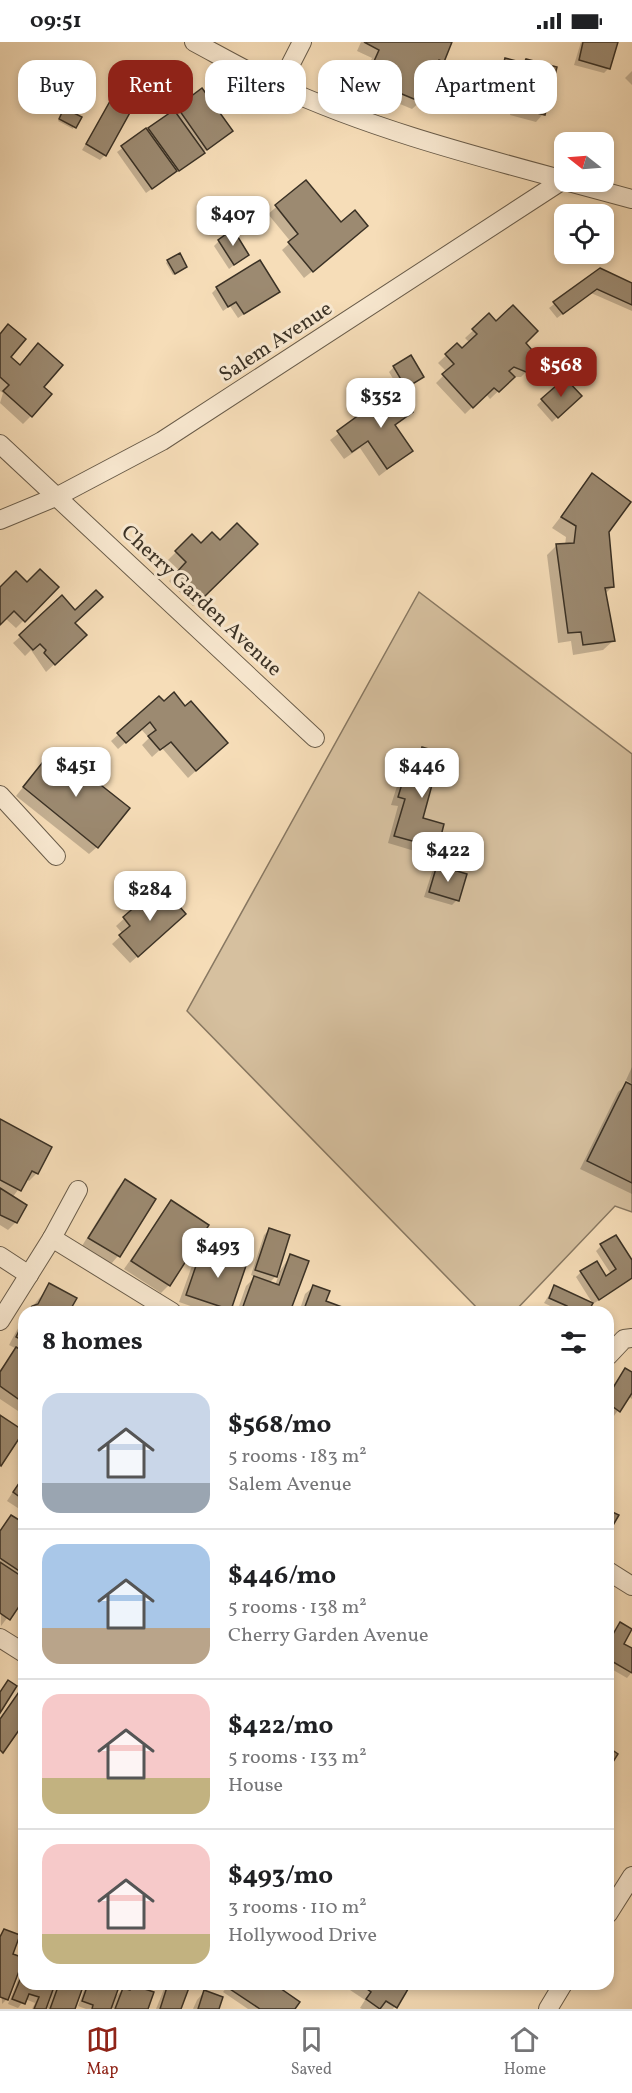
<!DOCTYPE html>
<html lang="en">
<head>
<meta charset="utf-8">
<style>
  :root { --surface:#fff; --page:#f6f6f6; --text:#202124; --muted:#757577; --line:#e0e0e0; --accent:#8f2418 }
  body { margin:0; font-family:Vollkorn,serif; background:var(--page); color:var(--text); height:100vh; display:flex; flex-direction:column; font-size:22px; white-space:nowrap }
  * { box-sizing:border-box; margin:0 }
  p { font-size:20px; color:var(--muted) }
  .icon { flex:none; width:33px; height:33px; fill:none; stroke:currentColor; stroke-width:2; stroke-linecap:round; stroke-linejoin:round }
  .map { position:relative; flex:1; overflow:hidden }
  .sheet { position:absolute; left:18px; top:1264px; width:596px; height:684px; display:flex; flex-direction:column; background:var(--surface); border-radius:18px; box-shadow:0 3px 9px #0003 }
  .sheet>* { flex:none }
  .top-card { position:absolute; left:18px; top:18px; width:597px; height:54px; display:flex; gap:12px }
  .needle { width:39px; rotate:287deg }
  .buttons { position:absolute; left:554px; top:90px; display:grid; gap:12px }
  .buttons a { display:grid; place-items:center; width:60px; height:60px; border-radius:12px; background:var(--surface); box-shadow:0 3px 9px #0003; font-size:30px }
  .price { position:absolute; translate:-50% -51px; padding:0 14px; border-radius:12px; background:#fff; color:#222; font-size:20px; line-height:39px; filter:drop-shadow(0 2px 3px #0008) }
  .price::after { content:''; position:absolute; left:50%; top:36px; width:18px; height:14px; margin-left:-9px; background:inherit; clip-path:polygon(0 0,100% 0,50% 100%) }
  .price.current { background:var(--accent); color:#fff }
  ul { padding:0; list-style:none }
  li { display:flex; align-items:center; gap:18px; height:150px; padding:0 24px }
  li+li { border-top:2px solid var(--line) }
  li span { display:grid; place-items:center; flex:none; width:168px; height:120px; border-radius:18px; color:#555 }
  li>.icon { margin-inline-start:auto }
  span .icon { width:72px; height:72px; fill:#fffc; stroke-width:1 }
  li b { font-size:26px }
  h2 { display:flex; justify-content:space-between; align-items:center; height:72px; padding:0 24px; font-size:26px }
  .tag { padding:0 21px; border-radius:18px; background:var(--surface); box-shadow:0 3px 9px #0003; font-size:21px; line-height:54px }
  .tag.current { background:var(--accent); color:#fff }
  .status { display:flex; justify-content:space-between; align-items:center; height:42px; padding:0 30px; background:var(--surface); direction:ltr }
  .status svg { height:16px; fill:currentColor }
  .tabs { display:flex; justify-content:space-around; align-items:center; height:84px; border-top:2px solid var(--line); background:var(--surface); font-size:16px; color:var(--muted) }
  .tabs a { display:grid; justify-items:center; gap:3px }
  .tabs .current { color:var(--accent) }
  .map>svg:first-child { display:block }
</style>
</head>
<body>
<div class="status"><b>09:51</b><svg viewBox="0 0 49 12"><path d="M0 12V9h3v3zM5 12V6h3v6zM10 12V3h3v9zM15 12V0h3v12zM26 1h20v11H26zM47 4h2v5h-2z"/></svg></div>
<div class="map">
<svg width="632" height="1967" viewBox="0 0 632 1967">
  <rect width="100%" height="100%" fill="#f6ddb8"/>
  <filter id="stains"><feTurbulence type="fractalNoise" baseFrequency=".00333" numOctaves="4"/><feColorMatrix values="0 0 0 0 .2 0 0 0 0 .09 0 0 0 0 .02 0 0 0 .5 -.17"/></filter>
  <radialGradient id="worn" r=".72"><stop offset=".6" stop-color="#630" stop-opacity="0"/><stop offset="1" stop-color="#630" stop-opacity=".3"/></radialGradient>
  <polygon fill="#d6c09f" stroke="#887862" stroke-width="1.5" points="419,550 632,712 632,1170 615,1164 514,1270 481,1270 187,969"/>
  <g fill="#0003" fill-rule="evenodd">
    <polygon points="361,0 451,0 442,19 434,27 420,60 412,67 359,45 372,16 357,9"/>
    <polygon points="581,0 616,0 609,26 604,31 574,23"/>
    <polygon points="506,18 523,22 526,19 543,72 536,80 510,73 512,64 489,59 498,26"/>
    <polygon points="632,29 632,43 625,36"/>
    <polygon points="471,35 484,56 482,58 465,54"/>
    <polygon points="124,38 105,113 100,118 82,108"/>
    <polygon points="72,45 79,69 75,73 73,87 58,79 67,66 63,64"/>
    <polygon points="178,66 226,94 146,151 117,110"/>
    <polygon points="306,140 341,182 359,191 304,236 282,208 291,200 268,172"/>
    <polygon points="219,199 247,213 229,227 214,204"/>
    <polygon points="168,219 186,225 173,233 166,221"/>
    <polygon points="600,227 632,242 632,269 591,251 557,276 549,266"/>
    <polygon points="217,246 278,250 238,276 230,264 223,269 212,251"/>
    <polygon points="489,274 524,301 529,327 521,335 513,335 490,357 486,352 465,372 436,341 447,330 438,321 457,303 462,309 470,301 465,296"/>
    <polygon points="0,292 9,315 42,345 31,374 23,382 0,361 3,351 0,349"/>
    <polygon points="394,325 422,335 401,350 389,330"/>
    <polygon points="396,348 411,370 394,384 412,409 379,434 360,406 344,417 330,398"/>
    <polygon points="542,358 574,359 552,380 537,363"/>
    <polygon points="593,433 607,490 613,544 605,552 614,598 603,608 573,613 571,599 558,601 547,513 557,503 565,503 566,495 552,486"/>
    <polygon points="192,494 201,503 220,500 256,502 193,564 169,539 180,529 168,518"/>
    <polygon points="27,542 57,545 16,586 5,576 0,581 0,547"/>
    <polygon points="74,581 77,601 46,630 31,608 25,614 13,601 21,594"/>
    <polygon points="159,656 218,709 188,736 162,706 152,715 142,703 149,696 141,687 118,707 111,699"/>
    <polygon points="422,707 445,734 437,742 431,741 421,777 436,805 428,813 388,801 398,764 391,763 398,741 405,733 409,735 415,714"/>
    <polygon points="47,715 97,805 89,812 16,754"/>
    <polygon points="437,825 457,858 452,863 424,855 432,830"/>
    <polygon points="150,853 176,880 130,921 112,902 123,892 116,884"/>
    <polygon points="632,1025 632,1042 626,1038"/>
    <polygon points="627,1042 632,1045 632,1152 580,1127 618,1050"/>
    <polygon points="0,1078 50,1106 37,1131 29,1139 26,1137 12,1156 16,1180 8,1188 0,1183"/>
    <polygon points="125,1139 154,1157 118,1214 111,1222 82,1204 117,1147"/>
    <polygon points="171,1160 169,1243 161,1251 124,1227"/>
    <path d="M269 1188 277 1229H280L290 1214 307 1220 289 1270H237L246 1244 255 1235 251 1233 264 1193ZM280 1230 275 1243 269 1241Z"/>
    <polygon points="601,1204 632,1221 632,1236 593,1262 576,1235 581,1230 606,1236 611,1232 596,1209"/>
    <polygon points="238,1210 229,1267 226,1270 208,1270 179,1260 193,1221 200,1214 209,1217 215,1211 231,1217"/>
    <polygon points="50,1243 75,1256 67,1270 28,1270"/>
    <polygon points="313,1245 324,1260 347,1270 299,1270 305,1252"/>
    <polygon points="554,1245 591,1261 587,1270 563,1270 544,1261"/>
    <polygon points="24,1275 24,1373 0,1357 0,1328 17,1307 9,1303"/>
    <polygon points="626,1328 632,1332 632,1357 628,1354 614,1374 608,1370 608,1353"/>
    <polygon points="24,1433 24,1470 7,1459"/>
    <polygon points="11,1475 24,1483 24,1554 1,1584 0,1488"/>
    <polygon points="620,1581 622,1602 632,1630 627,1636 608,1625 608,1600"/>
    <polygon points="4,1889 11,1912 7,1957 2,1962 0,1893"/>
    <polygon points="24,1923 24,1942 83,1942 73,1967 47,1967 51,1956 49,1955 44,1967 32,1967 35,1961 25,1957 18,1966 8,1962"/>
    <polygon points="86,1942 118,1942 112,1958 123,1947 128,1949 132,1944 146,1967 86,1967 78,1964"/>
    <polygon points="166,1942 188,1944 180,1967 156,1967"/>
    <polygon points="229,1942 294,1967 248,1967 223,1950"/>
    <polygon points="353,1942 410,1942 393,1967 362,1967 360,1966 365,1958 350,1948"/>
    <polygon points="204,1950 217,1967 193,1967 197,1958"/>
  </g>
  <g fill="#9c8a71" stroke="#3a3125" stroke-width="1.5">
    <polygon points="364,0 452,0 444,20 439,18 421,60 366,37 379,8"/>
    <polygon points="583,0 618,0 610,27 579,18"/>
    <polygon points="505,16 524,21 526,17 557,25 545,73 517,66 519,57 496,51"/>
    <polygon points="471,33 490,38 485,57 466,52"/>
    <polygon points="123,36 143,47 106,114 86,102"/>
    <polygon points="74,41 91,50 80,69 64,61"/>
    <polygon points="202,46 233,89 207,108 177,65"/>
    <polygon points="64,66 82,75 76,86 59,77"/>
    <polygon points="174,68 205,111 179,129 148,86"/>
    <polygon points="146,86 177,129 152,147 121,104"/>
    <polygon points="306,138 341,180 355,168 368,184 313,230 288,200 298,192 275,163"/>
    <polygon points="233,187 249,213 234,223 218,198"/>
    <polygon points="180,211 187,225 175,232 167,218"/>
    <polygon points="260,218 280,250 244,272 236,260 228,265 216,245"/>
    <polygon points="600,226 632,241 632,263 597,247 563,272 553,260"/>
    <polygon points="513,263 538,289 526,301 532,308 530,311 534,317 534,323 526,330 514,325 509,329 515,335 499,350 494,346 473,366 442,332 454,322 445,312 457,301 462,306 477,292 472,287 489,271 496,279"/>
    <polygon points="8,282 26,297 11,315 20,323 38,301 63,323 44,345 52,352 32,375 3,349 9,343 0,335 0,292"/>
    <polygon points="411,313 424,335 406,346 393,324"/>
    <polygon points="565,336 582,354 558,376 541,357"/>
    <polygon points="396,346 413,370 395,383 413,409 387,427 368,399 352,410 337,389"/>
    <polygon points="592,431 631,460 609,490 614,545 605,546 615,599 583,603 581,590 568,591 556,502 574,501 576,484 561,475"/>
    <polygon points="237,481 258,502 202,557 176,531 186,520 175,509 192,492 201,501 212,490 220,498"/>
    <polygon points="40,527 59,545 25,580 14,569 0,583 0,545 16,529 27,540"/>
    <polygon points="96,548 103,555 75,581 87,593 55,623 44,611 46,608 40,602 33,608 19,593 62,553 75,568"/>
    <polygon points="174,650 185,664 191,659 228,701 196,729 171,700 160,708 148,694 156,688 150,680 126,701 117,691 159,654 164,659"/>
    <polygon points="422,705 452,714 447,735 435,732 423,776 444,782 438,806 394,794 405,757 398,755 405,732 414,734"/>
    <polygon points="54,706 130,766 98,806 23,745"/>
    <polygon points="437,823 467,832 459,859 429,850"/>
    <polygon points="167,850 186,872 138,915 119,893 130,884 123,875 151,851 157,859"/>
    <polygon points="626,1040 632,1043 632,1141 587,1119"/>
    <polygon points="0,1077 52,1105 38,1132 32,1129 21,1149 0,1138"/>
    <polygon points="125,1137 156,1157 120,1215 88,1196"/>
    <polygon points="0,1146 27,1163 17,1181 0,1173"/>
    <polygon points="171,1158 209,1183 170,1244 131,1219"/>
    <polygon points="269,1186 290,1193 277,1235 255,1228"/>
    <polygon points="616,1193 632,1218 632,1236 599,1258 580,1229 597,1219 606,1234 616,1227 600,1202"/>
    <polygon points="237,1208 250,1212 231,1268 186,1253 200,1212 212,1216 214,1210 235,1216"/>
    <polygon points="290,1212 309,1219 290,1270 241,1270 254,1234 279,1243"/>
    <polygon points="49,1241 77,1256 69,1270 29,1270 32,1264 38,1262"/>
    <polygon points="313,1243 330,1249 326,1259 350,1268 349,1270 303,1270"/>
    <polygon points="554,1243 593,1261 588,1270 565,1270 567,1264 549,1256"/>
    <polygon points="374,1265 390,1270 372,1270"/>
    <polygon points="24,1279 24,1299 16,1295"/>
    <polygon points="16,1305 24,1310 24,1361 0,1344 0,1330"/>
    <polygon points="625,1326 632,1330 632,1351 620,1370 608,1361 608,1354"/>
    <polygon points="0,1373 24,1389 1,1424 0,1423"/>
    <polygon points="24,1434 24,1458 13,1450"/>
    <polygon points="608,1468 619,1473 608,1492"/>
    <polygon points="11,1473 24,1481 24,1532 0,1516 0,1489"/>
    <polygon points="0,1520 24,1536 24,1557 10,1578 0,1571"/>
    <polygon points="620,1580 632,1587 624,1602 632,1606 632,1631 608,1617 608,1601"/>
    <polygon points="8,1638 17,1644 0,1671 0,1650"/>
    <polygon points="21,1647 24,1649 24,1681 3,1711 0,1708 0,1677"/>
    <polygon points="608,1705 618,1712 608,1728"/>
    <polygon points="4,1887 20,1893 13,1912 24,1916 8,1958 0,1955 0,1895"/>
    <polygon points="24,1928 24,1942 55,1942 46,1967 34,1967 39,1955 29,1952 25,1962 12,1957"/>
    <polygon points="59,1942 84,1942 75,1967 50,1967"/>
    <polygon points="88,1942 120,1942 111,1967 92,1967 93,1963 82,1959"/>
    <polygon points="168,1942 190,1943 181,1967 160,1967"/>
    <polygon points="229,1942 274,1942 300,1960 295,1967 260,1967 227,1945"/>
    <polygon points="360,1942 411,1942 397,1966 386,1959 380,1967 366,1957 371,1950"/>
    <polygon points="132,1943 154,1950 148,1967 115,1967 123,1946 130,1948"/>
    <polygon points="204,1948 223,1955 219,1967 198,1967"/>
  </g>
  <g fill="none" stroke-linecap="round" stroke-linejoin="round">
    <defs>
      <g id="minor">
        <path d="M194 0C222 15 250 31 278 44 369 86 468 112 564 138"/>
        <polyline points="279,45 302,0"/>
        <polyline points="569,140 632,157"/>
        <polyline points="0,402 315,696"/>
        <polyline points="0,478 58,454 162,399 563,138"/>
        <polyline points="0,753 56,814"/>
        <polyline points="52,1196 172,1270"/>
        <polyline points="0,1214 29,1233"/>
        <polyline points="0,1279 52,1196 78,1148"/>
        <polyline points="608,1314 624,1297 632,1296"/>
        <polyline points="608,1529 632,1544"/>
        <polyline points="0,1596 24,1611"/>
        <polyline points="608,1872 632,1834"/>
        <polyline points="548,1967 563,1942"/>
      </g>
    </defs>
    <use href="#minor" stroke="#695c4a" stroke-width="20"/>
    <use href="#minor" stroke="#f9e9d1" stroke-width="18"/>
  </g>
  <g text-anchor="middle" stroke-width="6" stroke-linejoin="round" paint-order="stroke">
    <g font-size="21" fill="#3a3125" stroke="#f9e9d1">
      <text transform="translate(275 299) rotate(-33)" y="7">Salem Avenue</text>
      <text transform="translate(202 558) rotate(43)" y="7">Cherry Garden Avenue</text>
    </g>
  </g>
  <rect width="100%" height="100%" filter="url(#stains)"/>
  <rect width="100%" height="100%" fill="url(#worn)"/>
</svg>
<div class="buttons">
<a><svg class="needle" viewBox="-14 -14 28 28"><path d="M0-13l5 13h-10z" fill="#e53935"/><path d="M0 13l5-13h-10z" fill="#757577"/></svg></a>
<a><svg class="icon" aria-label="locate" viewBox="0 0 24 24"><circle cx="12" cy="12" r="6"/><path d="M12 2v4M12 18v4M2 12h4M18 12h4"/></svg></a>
</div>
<b class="price" style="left:233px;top:205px">$407</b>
<b class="price current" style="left:561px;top:356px">$568</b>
<b class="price" style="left:381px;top:387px">$352</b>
<b class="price" style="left:76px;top:756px">$451</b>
<b class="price" style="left:422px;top:757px">$446</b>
<b class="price" style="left:448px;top:841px">$422</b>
<b class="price" style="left:150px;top:880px">$284</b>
<b class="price" style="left:218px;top:1237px">$493</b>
<div class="top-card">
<a class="tag">Buy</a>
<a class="tag current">Rent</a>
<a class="tag">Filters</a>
<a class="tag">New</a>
<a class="tag">Apartment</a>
</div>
<section class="sheet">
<h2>8 homes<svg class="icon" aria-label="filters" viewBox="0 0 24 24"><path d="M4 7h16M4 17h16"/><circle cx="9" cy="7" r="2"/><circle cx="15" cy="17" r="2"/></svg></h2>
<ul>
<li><span style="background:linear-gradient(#c9d6e8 75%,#9aa5b1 0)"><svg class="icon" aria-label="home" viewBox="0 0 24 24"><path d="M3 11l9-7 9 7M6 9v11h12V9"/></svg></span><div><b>$568/mo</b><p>5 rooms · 183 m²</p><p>Salem Avenue</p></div></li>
<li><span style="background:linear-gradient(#a9c7e8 70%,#b9a48a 0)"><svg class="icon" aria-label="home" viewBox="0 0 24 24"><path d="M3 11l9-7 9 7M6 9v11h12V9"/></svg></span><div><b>$446/mo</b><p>5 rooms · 138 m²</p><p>Cherry Garden Avenue</p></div></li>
<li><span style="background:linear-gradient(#f6c9c9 70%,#c2b280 0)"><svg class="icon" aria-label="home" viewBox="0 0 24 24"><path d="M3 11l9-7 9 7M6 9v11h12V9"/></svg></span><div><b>$422/mo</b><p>5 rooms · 133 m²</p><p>House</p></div></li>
<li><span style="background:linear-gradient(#f6c9c9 75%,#c2b280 0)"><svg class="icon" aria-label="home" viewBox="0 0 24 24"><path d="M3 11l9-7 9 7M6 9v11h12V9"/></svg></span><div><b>$493/mo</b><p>3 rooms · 110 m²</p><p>Hollywood Drive</p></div></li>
</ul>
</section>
</div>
<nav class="tabs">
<a class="current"><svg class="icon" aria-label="map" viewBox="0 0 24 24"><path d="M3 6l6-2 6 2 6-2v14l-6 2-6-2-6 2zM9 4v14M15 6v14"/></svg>Map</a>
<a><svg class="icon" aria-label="saved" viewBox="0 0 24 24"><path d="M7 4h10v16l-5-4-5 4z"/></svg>Saved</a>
<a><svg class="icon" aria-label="home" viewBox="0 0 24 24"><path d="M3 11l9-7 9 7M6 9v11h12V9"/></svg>Home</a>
</nav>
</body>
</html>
